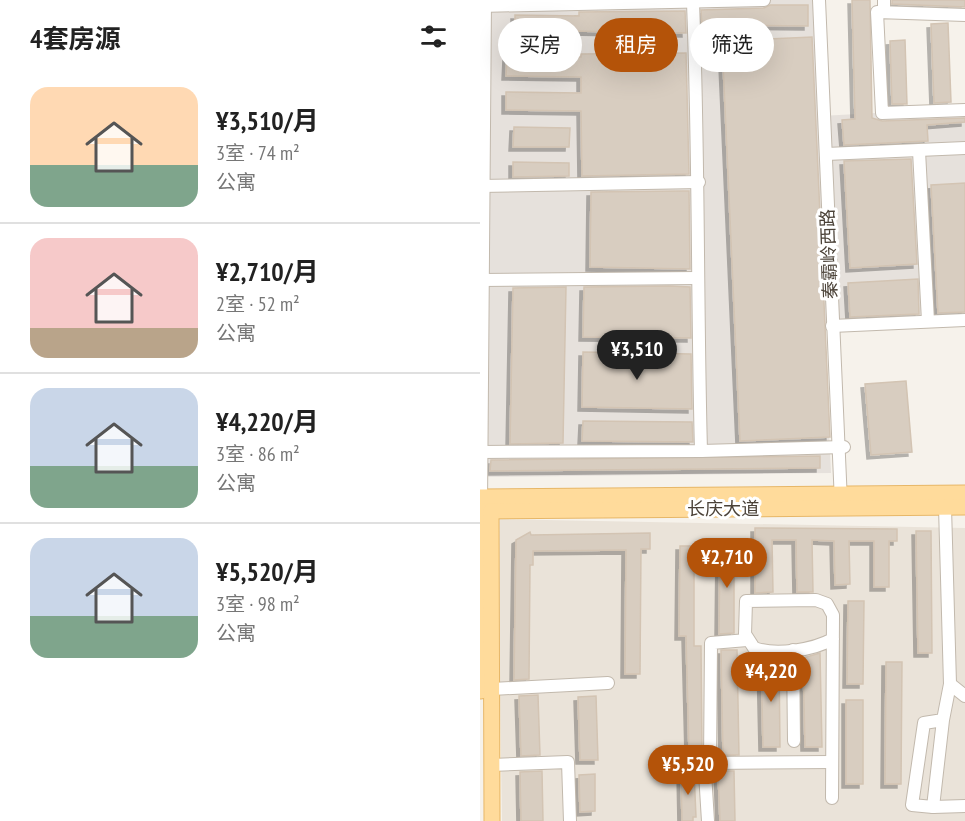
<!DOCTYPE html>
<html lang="zh">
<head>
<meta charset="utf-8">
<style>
  :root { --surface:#fff; --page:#f6f6f6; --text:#222; --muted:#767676; --line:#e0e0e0; --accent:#b45309 }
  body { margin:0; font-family:"PT Sans Narrow","Noto Sans SC",sans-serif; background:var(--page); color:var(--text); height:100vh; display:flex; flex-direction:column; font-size:22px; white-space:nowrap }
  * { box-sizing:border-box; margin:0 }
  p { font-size:20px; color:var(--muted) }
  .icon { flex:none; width:33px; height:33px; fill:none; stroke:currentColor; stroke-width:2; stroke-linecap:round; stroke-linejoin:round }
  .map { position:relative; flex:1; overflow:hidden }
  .drawer { display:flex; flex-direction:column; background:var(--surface); width:480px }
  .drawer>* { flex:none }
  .hud { position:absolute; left:18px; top:18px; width:376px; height:54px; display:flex; gap:12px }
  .price { position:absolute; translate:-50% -51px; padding:0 14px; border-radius:21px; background:var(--accent); color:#fff; font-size:20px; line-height:39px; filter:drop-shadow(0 2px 3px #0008) }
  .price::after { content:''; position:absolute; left:50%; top:36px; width:18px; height:14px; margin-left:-9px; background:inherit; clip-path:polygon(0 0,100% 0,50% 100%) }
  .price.selected { background:#222; color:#fff }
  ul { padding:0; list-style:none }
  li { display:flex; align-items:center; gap:18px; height:150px; padding:0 30px }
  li+li { border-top:2px solid var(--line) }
  li span { display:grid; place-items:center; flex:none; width:168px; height:120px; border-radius:18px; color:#555 }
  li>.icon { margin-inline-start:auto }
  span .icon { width:72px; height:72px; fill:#fffc; stroke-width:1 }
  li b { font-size:26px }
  h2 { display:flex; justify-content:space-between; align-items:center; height:72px; padding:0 30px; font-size:26px }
  .chip { padding:0 21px; border-radius:27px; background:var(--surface); box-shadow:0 6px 24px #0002; font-size:21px; line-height:54px }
  .chip.selected { background:var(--accent); color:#fff }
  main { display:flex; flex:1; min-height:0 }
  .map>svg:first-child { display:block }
</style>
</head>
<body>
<main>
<section class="drawer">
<h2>4套房源<svg class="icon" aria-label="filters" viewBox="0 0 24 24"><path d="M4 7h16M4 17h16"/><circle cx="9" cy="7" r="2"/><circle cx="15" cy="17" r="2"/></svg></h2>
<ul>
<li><span style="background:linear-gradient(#ffd9b3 65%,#7fa58c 0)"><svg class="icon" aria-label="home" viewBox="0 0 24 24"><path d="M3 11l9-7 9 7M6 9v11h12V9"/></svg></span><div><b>¥3,510/月</b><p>3室 · 74 m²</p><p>公寓</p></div></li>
<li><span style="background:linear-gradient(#f6c9c9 75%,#b9a48a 0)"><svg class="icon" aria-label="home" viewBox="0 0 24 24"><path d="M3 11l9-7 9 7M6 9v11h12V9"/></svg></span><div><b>¥2,710/月</b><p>2室 · 52 m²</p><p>公寓</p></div></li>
<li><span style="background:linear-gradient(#c9d6e8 65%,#7fa58c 0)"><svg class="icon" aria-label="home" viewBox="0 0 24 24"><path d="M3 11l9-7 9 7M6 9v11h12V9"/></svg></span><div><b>¥4,220/月</b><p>3室 · 86 m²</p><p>公寓</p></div></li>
<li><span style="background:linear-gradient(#c9d6e8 65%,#7fa58c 0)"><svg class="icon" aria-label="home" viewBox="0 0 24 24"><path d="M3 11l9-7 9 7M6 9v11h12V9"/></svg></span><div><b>¥5,520/月</b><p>3室 · 98 m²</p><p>公寓</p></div></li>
</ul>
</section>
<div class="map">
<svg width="485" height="821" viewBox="0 0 485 821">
  <defs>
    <filter id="shadow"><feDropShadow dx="-4" dy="4" stdDeviation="0" flood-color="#0004"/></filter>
  </defs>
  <rect width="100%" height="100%" fill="#f6f2eb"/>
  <polygon fill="#eae3d9" points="17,519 485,528 485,821 22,821"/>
  <polygon fill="#e6e1dc" points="0,0 333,0 341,116 485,108 485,318 344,328 351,473 0,477"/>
  <g fill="#d8cdc0" stroke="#d3c4b3" stroke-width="1.5" filter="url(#shadow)">
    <polygon points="372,0 390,0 392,118 402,121 485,118 485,122 447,125 448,141 364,145 362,120 375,119"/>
    <polygon points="412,0 485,0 485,7 412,4"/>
    <polygon points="290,5 328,5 328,26 222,25 221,10 284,8"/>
    <polygon points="205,11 206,33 91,31 91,36 35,35 35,15 99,16 99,12"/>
    <polygon points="468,23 471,102 454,103 451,24"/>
    <polygon points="332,37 350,437 260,441 242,41"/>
    <polygon points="425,40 427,104 412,104 410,41"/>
    <polygon points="206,53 209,174 102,176 101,111 26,110 26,92 101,93 101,77 26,76 27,56 101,57 101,54"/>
    <polygon points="34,127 90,128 89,147 33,147"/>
    <polygon points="431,159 437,264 370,268 364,161"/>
    <polygon points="33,162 89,163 89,176 33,177"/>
    <polygon points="485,183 485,312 458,313 451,185"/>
    <polygon points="202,191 209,191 210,269 110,267 111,192"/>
    <polygon points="438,279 439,314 370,317 368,283"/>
    <polygon points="190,286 210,287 211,338 103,337 104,287"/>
    <polygon points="86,287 83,443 30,444 33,288"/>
    <polygon points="103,352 211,354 212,409 102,407"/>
    <polygon points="426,381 432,452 391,455 385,384"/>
    <polygon points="103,421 212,422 213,442 102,441"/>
    <polygon points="340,456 340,468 10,471 11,460"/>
    <polygon points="275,528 417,529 417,541 409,541 409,587 394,587 394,541 369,541 370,584 355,585 354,541 332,540 333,592 317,592 316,540 292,540 293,592 275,593"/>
    <polygon points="436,531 451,531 452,653 438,653"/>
    <polygon points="50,532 51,535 170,533 170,549 161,549 160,674 145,674 146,550 53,551 53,565 50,565 49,679 34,680 36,540"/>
    <polygon points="254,543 254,633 239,634 240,544"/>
    <polygon points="200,546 214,546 214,646 221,646 222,752 209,752 206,636 199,636"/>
    <polygon points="368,601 384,601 383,684 367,684"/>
    <polygon points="241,650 257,650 259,755 243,755"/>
    <polygon points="340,653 342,747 325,747 323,658"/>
    <polygon points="281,658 299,660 300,747 283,747"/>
    <polygon points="406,662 422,662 421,784 405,784"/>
    <polygon points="58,695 60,755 41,756 39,696"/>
    <polygon points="116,696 118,760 100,760 98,697"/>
    <rect x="366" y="700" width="17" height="84"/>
    <polygon points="62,771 63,821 41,821 40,772"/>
    <polygon points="201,771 214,771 216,817 213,817 213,821 202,821"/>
    <polygon points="238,771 254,771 255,821 240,821"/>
    <polygon points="115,774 115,811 100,812 99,775"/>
  </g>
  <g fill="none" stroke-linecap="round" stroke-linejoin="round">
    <defs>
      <g id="minor">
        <polyline points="339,0 361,502"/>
        <polyline points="404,0 404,12"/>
        <path d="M213 3C219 152 217 301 221 451"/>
        <polyline points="0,6 284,0"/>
        <polyline points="485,15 397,12 402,113 485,110"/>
        <polyline points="439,151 448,321"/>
        <polyline points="346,154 485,148"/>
        <polyline points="0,186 219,182"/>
        <polyline points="0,280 217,278"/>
        <polyline points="352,326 485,320"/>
        <polyline points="0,452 221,451 364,447"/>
        <polyline points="1,506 5,0"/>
        <polyline points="313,650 314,741"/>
        <polyline points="470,684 485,696"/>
        <polyline points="12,689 128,683"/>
        <polyline points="463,720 453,807 432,805 444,723 463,720 470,684 465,507"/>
        <polyline points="230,763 352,762"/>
        <polyline points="12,765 88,762 90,821"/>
        <path d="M352 798 353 615 347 604 336 600 266 601 265 634 274 648C296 656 333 650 353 639"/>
        <polyline points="453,807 485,806"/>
        <polyline points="228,821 225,773 230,763 231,643 267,640"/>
      </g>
      <g id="major">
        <polyline points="0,497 485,493"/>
        <polyline points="0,511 485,507"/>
        <polyline points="0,511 1,691"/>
        <polyline points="11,511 12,821"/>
      </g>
    </defs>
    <use href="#minor" stroke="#c2b9ad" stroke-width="14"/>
    <use href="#major" stroke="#e7b768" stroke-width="17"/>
    <use href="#minor" stroke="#fff" stroke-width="12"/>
    <use href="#major" stroke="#ffdb9b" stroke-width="15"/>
  </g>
  <g text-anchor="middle" stroke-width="6" stroke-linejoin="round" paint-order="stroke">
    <g font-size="18" fill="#4b4238" stroke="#fff">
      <text transform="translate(349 254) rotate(-92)" y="6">秦霸岭西路</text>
      <text x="243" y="515">长庆大道</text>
    </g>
  </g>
</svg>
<b class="price selected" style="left:157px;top:381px">¥3,510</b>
<b class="price" style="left:247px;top:589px">¥2,710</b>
<b class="price" style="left:291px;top:703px">¥4,220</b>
<b class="price" style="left:208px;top:796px">¥5,520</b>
<div class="hud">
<a class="chip">买房</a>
<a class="chip selected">租房</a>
<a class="chip">筛选</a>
</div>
</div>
</main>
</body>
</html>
